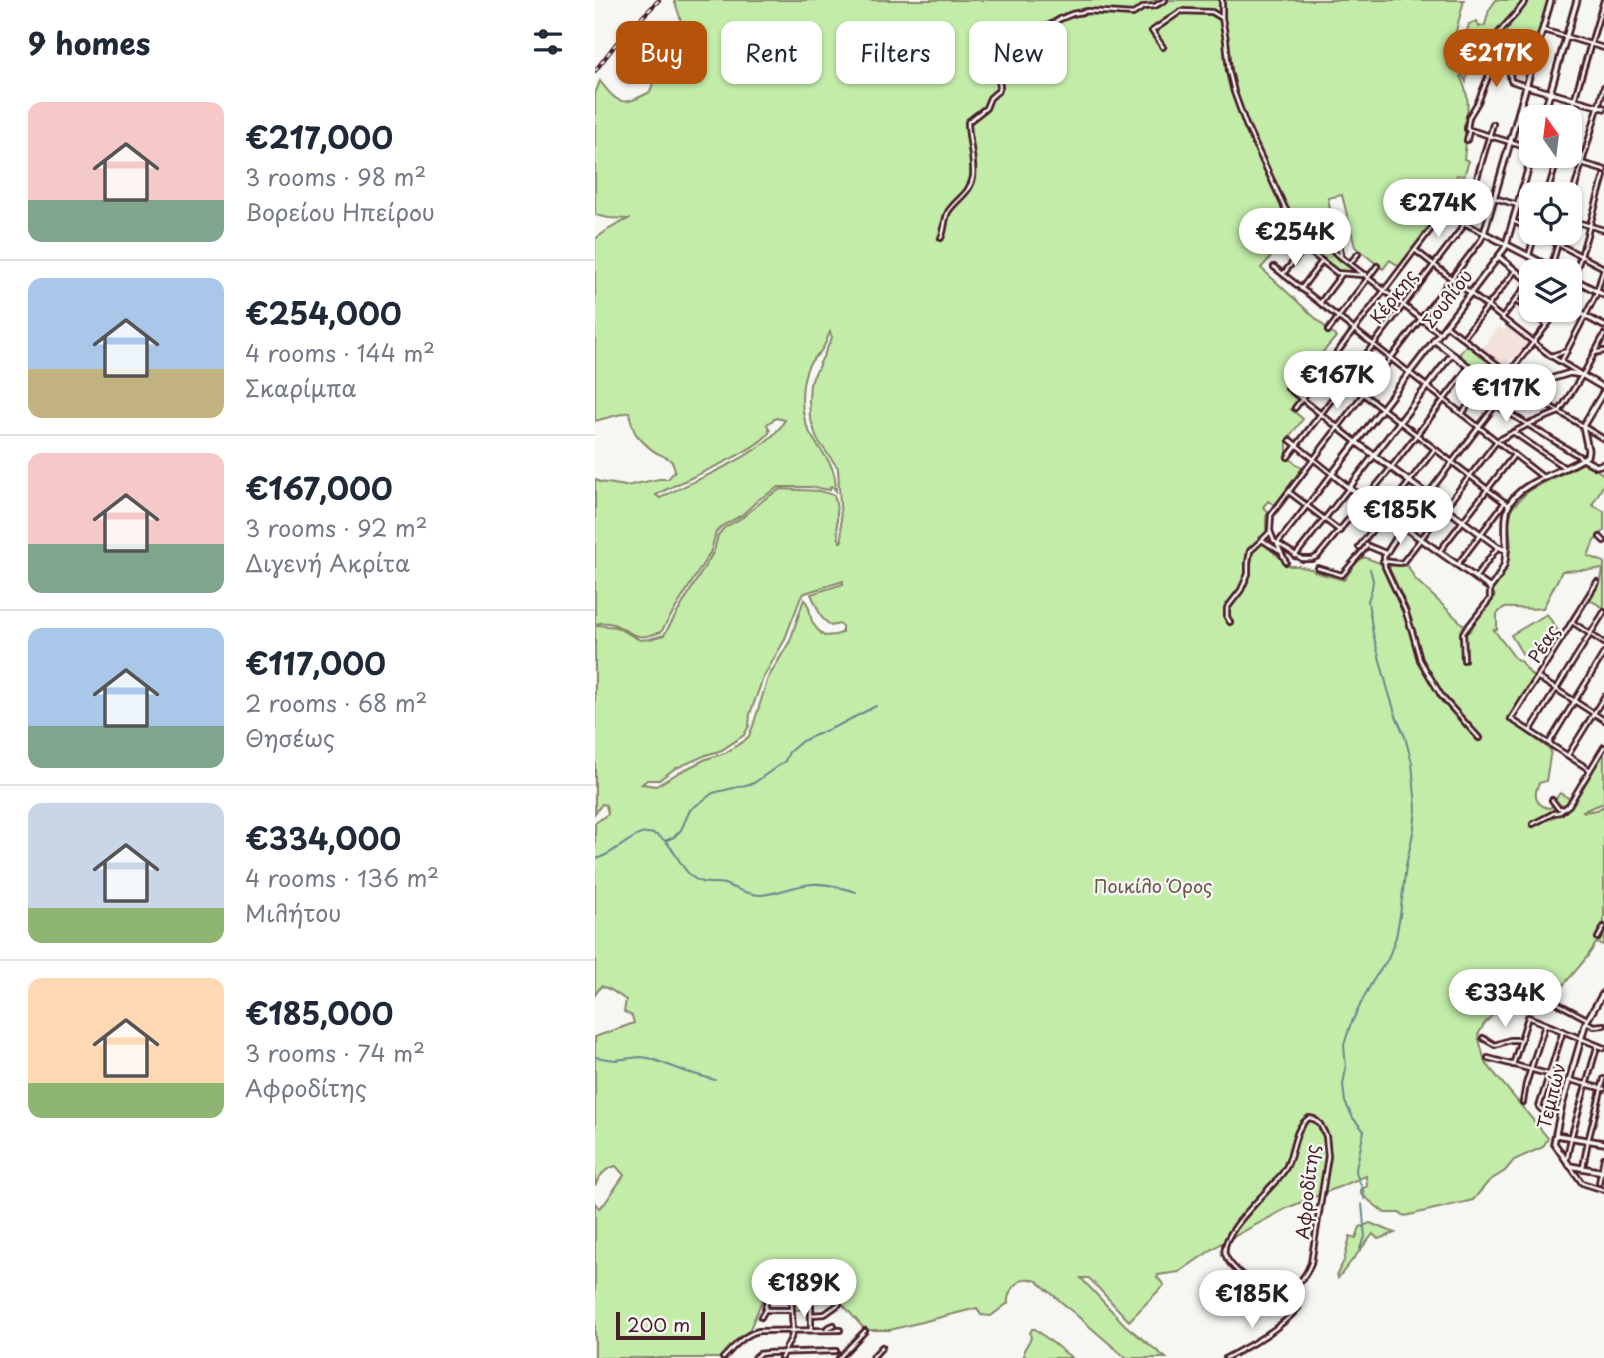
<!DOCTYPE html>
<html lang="en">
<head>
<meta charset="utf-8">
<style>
  :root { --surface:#fff; --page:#f2f2f3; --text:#1f2937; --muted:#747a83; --line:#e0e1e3; --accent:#b45309 }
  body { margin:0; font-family:"Playpen Sans",sans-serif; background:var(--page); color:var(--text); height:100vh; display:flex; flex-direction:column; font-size:26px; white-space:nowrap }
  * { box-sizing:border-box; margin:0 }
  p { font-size:23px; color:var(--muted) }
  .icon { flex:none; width:38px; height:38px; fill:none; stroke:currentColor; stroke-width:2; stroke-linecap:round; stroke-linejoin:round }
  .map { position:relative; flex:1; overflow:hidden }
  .side { display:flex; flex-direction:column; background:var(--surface); width:595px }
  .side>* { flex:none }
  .banner { position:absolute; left:21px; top:21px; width:665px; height:63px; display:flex; gap:14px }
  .needle { width:46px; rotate:346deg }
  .controls { position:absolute; left:924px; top:105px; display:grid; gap:14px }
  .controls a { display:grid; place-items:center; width:63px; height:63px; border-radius:14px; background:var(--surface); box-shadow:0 2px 5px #0004; font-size:35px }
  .scale { position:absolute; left:21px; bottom:18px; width:89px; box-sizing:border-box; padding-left:7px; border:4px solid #4a1f2b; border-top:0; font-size:19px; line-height:24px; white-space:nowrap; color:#4a1f2b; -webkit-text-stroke:5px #f6f6f2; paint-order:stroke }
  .price { position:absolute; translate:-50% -60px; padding:0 16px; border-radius:24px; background:#fff; color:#222; font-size:23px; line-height:46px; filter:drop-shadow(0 2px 4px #0008) }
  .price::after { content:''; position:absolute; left:50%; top:42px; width:21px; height:16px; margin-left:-10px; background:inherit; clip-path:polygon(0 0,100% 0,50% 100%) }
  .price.current { background:var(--accent); color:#fff }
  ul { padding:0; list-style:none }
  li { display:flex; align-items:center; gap:21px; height:175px; padding:0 28px }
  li+li { border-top:2px solid var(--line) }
  li span { display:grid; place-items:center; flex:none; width:196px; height:140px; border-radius:14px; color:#555 }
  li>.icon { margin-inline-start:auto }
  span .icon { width:84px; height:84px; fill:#fffc; stroke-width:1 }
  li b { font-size:30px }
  h2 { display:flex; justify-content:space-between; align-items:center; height:84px; padding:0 28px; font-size:30px }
  .chip { padding:0 24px; border-radius:14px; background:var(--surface); box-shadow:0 2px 5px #0004; font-size:24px; line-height:63px }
  .chip.current { background:var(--accent); color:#fff }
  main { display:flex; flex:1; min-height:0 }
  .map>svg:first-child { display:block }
</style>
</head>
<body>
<main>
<section class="side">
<h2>9 homes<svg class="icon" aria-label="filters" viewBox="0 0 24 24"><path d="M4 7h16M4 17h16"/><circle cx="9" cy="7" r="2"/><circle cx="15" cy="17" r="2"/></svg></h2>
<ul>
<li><span style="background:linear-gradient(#f6c9c9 70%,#7fa58c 0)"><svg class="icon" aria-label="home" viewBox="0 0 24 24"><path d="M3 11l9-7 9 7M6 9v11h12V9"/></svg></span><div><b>€217,000</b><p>3 rooms · 98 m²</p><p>Βορείου Ηπείρου</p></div></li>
<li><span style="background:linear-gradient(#a9c7e8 65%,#c2b280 0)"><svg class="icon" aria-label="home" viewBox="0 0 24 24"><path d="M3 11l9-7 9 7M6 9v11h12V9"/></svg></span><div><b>€254,000</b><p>4 rooms · 144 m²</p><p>Σκαρίμπα</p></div></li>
<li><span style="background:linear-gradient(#f6c9c9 65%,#7fa58c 0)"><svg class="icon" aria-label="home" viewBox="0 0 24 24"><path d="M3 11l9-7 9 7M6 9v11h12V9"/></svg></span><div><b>€167,000</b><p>3 rooms · 92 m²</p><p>Διγενή Ακρίτα</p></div></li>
<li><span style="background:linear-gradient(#a9c7e8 70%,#7fa58c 0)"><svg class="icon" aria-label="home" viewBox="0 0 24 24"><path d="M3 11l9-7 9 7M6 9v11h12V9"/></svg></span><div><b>€117,000</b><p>2 rooms · 68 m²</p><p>Θησέως</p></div></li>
<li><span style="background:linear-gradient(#c9d6e8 75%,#8fb573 0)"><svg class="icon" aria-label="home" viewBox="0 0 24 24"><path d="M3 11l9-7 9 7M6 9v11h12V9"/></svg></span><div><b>€334,000</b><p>4 rooms · 136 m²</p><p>Μιλήτου</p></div></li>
<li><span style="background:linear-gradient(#ffd9b3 75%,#8fb573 0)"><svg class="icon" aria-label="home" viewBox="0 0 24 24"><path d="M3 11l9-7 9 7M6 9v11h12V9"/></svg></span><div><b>€185,000</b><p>3 rooms · 74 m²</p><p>Αφροδίτης</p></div></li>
</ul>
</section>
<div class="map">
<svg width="1009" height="1358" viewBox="0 0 1009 1358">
  <rect width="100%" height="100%" fill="#f6f6f2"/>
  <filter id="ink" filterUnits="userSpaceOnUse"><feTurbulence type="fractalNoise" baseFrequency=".0143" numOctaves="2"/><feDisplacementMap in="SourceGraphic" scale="14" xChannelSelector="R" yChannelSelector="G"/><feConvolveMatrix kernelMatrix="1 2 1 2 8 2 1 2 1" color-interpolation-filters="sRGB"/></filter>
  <g filter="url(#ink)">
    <g fill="#f3e1dc">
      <polygon points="921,46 936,51 937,58 930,83 919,80 919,55"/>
      <polygon points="913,325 935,342 922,360 917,357 909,367 886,349 904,326 909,330"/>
    </g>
    <g fill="#c2eca8" stroke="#86866a" stroke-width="2" fill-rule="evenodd">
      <path d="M79 0H869L858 43 873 41 871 34 874 24 882 21 884 27 890 25 894 10 901 0H929L917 18 893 41 887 40 885 42V47L879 54 874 55 872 59 865 57 868 47 859 61 853 62V65L856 69 859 68V70L863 71 865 67 871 69 872 71 871 82 867 75 865 76C875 97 874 107 869 129L872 134 869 159 874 161 869 176 862 175 858 186H855L845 213 805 267 795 260 788 269 760 247 747 195 733 198 742 251 705 223 701 227 761 273 742 272 696 235 666 268 741 337 720 361 709 369 715 373 707 384 699 378 691 388 704 399 696 409 708 419 692 440V457L707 468 680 505 673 501 668 507 674 512 671 516V533L663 542 664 543 666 542 695 566H703L719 570V572L749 580C756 572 758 562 769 557L795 567 798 565 813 566 820 579 875 631 877 628H875L900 596 897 590 911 571 916 546 914 523 917 508 934 490 991 462 1009 475V484L997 505 1009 511V531L999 541 993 556 1009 562V608L995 600 1006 580 1008 569 967 571 948 608C934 610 921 607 908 608L902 614V629L899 630 920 658 926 662 939 678 914 720 956 750 951 781 944 783C938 795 940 805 954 808L961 805 959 801 965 793 975 799 977 806 1009 751V803L988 811 989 812 1002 810 1009 806V945L1001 943C990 964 973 977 960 996L930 980 889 1024 883 1035 890 1062 953 1138 948 1147 919 1160 910 1171 894 1181 878 1200 810 1216 804 1213H790L766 1194V1190L772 1186 771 1176 692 1208 625 1244 584 1272 563 1275 562 1277 569 1285 534 1321 494 1278H486L530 1325 571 1358H531L442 1281C438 1280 434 1278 430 1279 420 1282 412 1293 413 1303L396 1316 386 1315 382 1308 295 1330H270L238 1293 216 1298 214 1309 200 1310 199 1271 179 1272 155 1329 150 1336 127 1358H0V1203L4 1208 10 1203 29 1175 21 1166C11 1168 4 1176 0 1186V1037L39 1023 37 1016 29 1012 31 1000 16 990 6 986 0 995V823L13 814 11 805 7 804 0 813V627L3 625 21 627 45 640 55 639 69 635 119 551 123 535 129 528 148 517 171 498 186 489 224 491 239 495C245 510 239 525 245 542L247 541 243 468 222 439 215 417 214 400 215 384 236 340 237 337 235 332C232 339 230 346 225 352 220 358 215 360 212 369 205 388 205 415 215 433 227 456 241 461 241 491L237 486 235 487V490L217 487H184L163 500 147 515 127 526 121 532 116 551 66 632C59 634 51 638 43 636 26 631 22 619 0 624V479L5 482 31 486 64 479H73L80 471C78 458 72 458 62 453 54 449 47 441 41 434 37 428 36 420 34 412L0 421V239L14 229 33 219 14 218 0 215V94L5 81C24 106 28 106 55 92 61 73 65 64 82 54 90 29 88 24 79 0ZM181 418 190 420C171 455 100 479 65 498L61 495C84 481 165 451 175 431L172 424ZM248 581V584L216 594 227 618 236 626 245 624 247 626V633L240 635 229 636C225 632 219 627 217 621 214 613 216 607 209 599L195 641 173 678 158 726 154 736 149 741 130 753 111 759 85 772 61 786 47 784 52 780H64L79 769 111 755 127 750 149 735 154 726 155 714 168 678 189 641 206 597 210 593Z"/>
      <polygon points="933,0 954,0 942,42 927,38 919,55 903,42 904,35 909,30 911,31 915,27 914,26"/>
      <polygon points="872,344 926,384 915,387 905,386 864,355"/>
      <polygon points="952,614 965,634 928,655 916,635"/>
      <polygon points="775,1223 800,1233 783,1239 778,1234 743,1278 742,1274 749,1261 755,1236 761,1238 765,1227"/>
      <polygon points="437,1329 440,1329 477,1358 434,1358 429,1356 429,1350 436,1338 435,1333"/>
    </g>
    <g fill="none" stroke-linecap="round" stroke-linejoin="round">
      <g stroke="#678790" stroke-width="2">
        <polyline points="72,840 79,837 86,830 95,810 118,793 159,783 190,761 194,752 207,741 244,725 281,706"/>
        <path d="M0 859C18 856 38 832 53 833 81 835 82 875 107 882 114 884 122 882 129 884 140 888 153 895 165 895 183 894 200 885 218 884 233 883 247 888 261 892"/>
        <polyline points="0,1057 20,1060 45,1057 54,1058 92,1072 120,1080"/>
        <path d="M769 1199C771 1189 761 1180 761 1169L769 1131 758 1118 750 1102 748 1085 751 1068 749 1045 755 1026 770 995 779 979 793 959 801 937 805 915 811 866 819 828 821 808 817 763 810 737 801 716 793 690 778 634 773 601 777 588 778 580 775 569"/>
        <polyline points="765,1248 770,1237 767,1204"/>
      </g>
      <defs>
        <g id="minor">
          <path d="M931 0C921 17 906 26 898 42 922 50 912 63 916 81L931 86"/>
          <polyline points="627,18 627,0"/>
          <polyline points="948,30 1009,48"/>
          <polyline points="906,45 883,102 874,117 872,129 915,142"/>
          <polyline points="568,47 557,31 586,11 617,12 627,18 631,40 634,71 639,92 651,125 690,208 699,220 714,232 844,333"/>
          <polyline points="974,117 1009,0"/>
          <polyline points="872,140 874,131"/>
          <polyline points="952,194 963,157"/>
          <polyline points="975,204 1009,87"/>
          <polyline points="848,213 889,233 886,240 676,515 675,531 679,541 707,559 717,559 723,556 796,468 874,367"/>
          <polyline points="734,216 741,224 746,255"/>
          <polyline points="975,220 1009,230"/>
          <polyline points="918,221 936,230"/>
          <polyline points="942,233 1009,268"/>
          <polyline points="695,236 742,273 767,275 770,274"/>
          <path d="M346 238C350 230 349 220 353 212 361 199 375 194 378 177 380 160 373 139 373 122L391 108 395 98 403 91 405 87 404 79 413 57 421 48 428 41 465 19 477 14 493 11 538 14 549 7 560 6 570 0"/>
          <polyline points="820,250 956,356 984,373"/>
          <polyline points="934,255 940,233"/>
          <polyline points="755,263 763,254"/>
          <polyline points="679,267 949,478"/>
          <polyline points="956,268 966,233"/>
          <polyline points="943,271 949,264"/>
          <polyline points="688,274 710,248"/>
          <polyline points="706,289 727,261"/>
          <polyline points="975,289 986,256 1009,176"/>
          <polyline points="920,300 951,324"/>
          <polyline points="725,303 746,275"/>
          <polyline points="907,318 936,280"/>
          <polyline points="852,326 930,386"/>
          <polyline points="733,331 782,266"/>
          <polyline points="868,338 920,271"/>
          <polyline points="999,353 1009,351"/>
          <polyline points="956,356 972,351"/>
          <polyline points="966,362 1001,295 1009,268"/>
          <polyline points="733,367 913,505"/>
          <polyline points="914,373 964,310"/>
          <polyline points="693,388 761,442"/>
          <polyline points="925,388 1009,439"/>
          <polyline points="901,405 987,458"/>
          <polyline points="700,408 848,213 856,188 860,186 936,209"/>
          <polyline points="867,414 891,380"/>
          <polyline points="918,432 970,468"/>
          <polyline points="693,457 867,228 898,124"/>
          <polyline points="694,492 745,531"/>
          <polyline points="675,532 667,540 684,551"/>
          <polyline points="1005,537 1009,541"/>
          <polyline points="771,545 790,553"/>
          <polyline points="764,547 839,450"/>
          <polyline points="844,552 919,455"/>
          <polyline points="700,556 754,488"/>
          <polyline points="788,561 804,563 808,562 902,441 934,424 964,412 990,371 1009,335"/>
          <polyline points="691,562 682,544 737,474 695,440"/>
          <polyline points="863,564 910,502"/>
          <polyline points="723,568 747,575 772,546"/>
          <polyline points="880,578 903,547"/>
          <polyline points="635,622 632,617 632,608 646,590 653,574 653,563 655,551 667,540"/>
          <polyline points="977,622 1009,643"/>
          <polyline points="869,660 868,633 895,599 895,588"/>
          <polyline points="942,677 1009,720"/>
          <polyline points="935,731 1009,612"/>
          <polyline points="884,738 847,697 825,660 817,631 810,610 790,567 789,557 808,527 912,390"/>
          <polyline points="954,743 1009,653"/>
          <polyline points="973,755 1009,697"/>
          <polyline points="995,770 916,719 1002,582"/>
          <polyline points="957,800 963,808 969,809"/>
          <polyline points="938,824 959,813 965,812 974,805 1009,747"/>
          <polyline points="1003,938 1009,927"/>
          <polyline points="964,1004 992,1019"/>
          <polyline points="991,1022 999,1026 1009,1025"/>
          <polyline points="888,1038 900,1045 915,1040 926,1040"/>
          <polyline points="893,1058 964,1077"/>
          <polyline points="918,1065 933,1017 1009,1048"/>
          <polyline points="975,1080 1009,1089"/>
          <polyline points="928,1102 931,1084 950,1025"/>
          <polyline points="965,1109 948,1111 944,1107 968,1031"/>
          <polyline points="972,1158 976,1138 1002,1047"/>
          <polyline points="975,1166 987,1183 1009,1190"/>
          <polyline points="988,1167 993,1141 1009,1079"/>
          <polyline points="1004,1183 1009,1158"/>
          <polyline points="216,1306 216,1330"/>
          <polyline points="170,1310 196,1310"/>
          <polyline points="216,1315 230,1314 244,1304"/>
          <polyline points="166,1317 170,1310 172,1299"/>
          <polyline points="232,1328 239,1325"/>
          <path d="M128 1358C139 1347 149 1334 164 1331L245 1330"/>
          <polyline points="159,1358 164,1354 172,1353 241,1351"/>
          <polyline points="186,1358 196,1338 198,1331 195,1278"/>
          <polyline points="244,1358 270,1331"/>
          <polyline points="277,1358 287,1347"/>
          <path d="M631 1358C656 1345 685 1329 703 1308 686 1295 662 1288 647 1275 641 1270 632 1261 630 1254 624 1233 677 1189 689 1171 700 1155 697 1129 714 1118L719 1119 725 1124 731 1136 733 1156 716 1263C711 1276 705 1283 693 1290L692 1296 694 1302"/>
        </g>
        <g id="tertiary">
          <polyline points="956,0 889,233 963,271"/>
          <polyline points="931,86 1009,108"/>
          <polyline points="948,117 982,0"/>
          <polyline points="915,142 936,148"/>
          <path d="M937 156 910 248 737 474 754 488 895 588C900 582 906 573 909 565 915 546 905 516 917 500 933 478 970 472 992 456L993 450 988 426 1009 391"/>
          <polyline points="961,156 1009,170"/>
          <polyline points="904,257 936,283"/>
          <polyline points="975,277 1009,295"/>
          <polyline points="975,308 1009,326"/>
          <polyline points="839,340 891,380 906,389 919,390 975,373 987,375 1009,388"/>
          <polyline points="761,442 903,547 911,550"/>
          <polyline points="988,459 1001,466 1009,464"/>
          <polyline points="754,488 857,354"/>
          <polyline points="1009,992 991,1022 966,1109 959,1143 975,1166 1009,1172"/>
          <polyline points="961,1135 1009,1143"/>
        </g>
      </defs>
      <use href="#minor" stroke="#4a1f2b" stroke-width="8"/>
      <use href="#tertiary" stroke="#4a1f2b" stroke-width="9"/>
      <use href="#minor" stroke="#f6f6f2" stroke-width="2.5"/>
      <use href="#tertiary" stroke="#f6f6f2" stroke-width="3.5"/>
      <defs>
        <polyline id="rail" points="0,71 20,45 64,0"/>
      </defs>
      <use href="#rail" stroke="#4a1f2b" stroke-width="4.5"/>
      <use href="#rail" stroke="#f6f6f2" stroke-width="2" stroke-dasharray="5" stroke-linecap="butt"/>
    </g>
  </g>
  <g text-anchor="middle" stroke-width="5" stroke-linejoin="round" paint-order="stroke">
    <g font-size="18" fill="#4a1f2b" stroke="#f6f6f2">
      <text transform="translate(799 297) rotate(-52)" y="6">Κέρκης</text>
      <text transform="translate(853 299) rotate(-52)" y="6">Σουλίου</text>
      <text transform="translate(949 644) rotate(-58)" y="6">Ρέας</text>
      <text transform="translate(957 1096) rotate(-76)" y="6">Τεμπών</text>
      <text transform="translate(713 1192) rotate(-84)" y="6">Αφροδίτης</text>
    </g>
    <g font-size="18" fill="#68524a" stroke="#f6f6f2">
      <text x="558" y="893">Ποικίλο Όρος</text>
    </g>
  </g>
</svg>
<div class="controls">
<a><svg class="needle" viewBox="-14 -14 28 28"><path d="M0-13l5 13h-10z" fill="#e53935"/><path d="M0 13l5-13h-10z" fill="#747a83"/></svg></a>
<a><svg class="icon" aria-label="locate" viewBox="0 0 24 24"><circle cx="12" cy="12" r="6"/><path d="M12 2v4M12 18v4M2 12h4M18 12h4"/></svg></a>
<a><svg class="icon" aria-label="layers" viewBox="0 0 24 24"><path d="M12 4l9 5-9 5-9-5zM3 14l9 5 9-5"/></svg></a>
</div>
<div class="scale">200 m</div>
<b class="price current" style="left:901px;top:89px">€217K</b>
<b class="price" style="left:843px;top:239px">€274K</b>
<b class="price" style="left:700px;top:268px">€254K</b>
<b class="price" style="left:742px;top:411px">€167K</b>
<b class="price" style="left:911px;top:424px">€117K</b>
<b class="price" style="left:805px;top:546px">€185K</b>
<b class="price" style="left:910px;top:1029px">€334K</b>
<b class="price" style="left:209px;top:1319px">€189K</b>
<b class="price" style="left:657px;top:1330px">€185K</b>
<div class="banner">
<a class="chip current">Buy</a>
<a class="chip">Rent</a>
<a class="chip">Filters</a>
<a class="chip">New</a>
</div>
</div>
</main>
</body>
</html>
